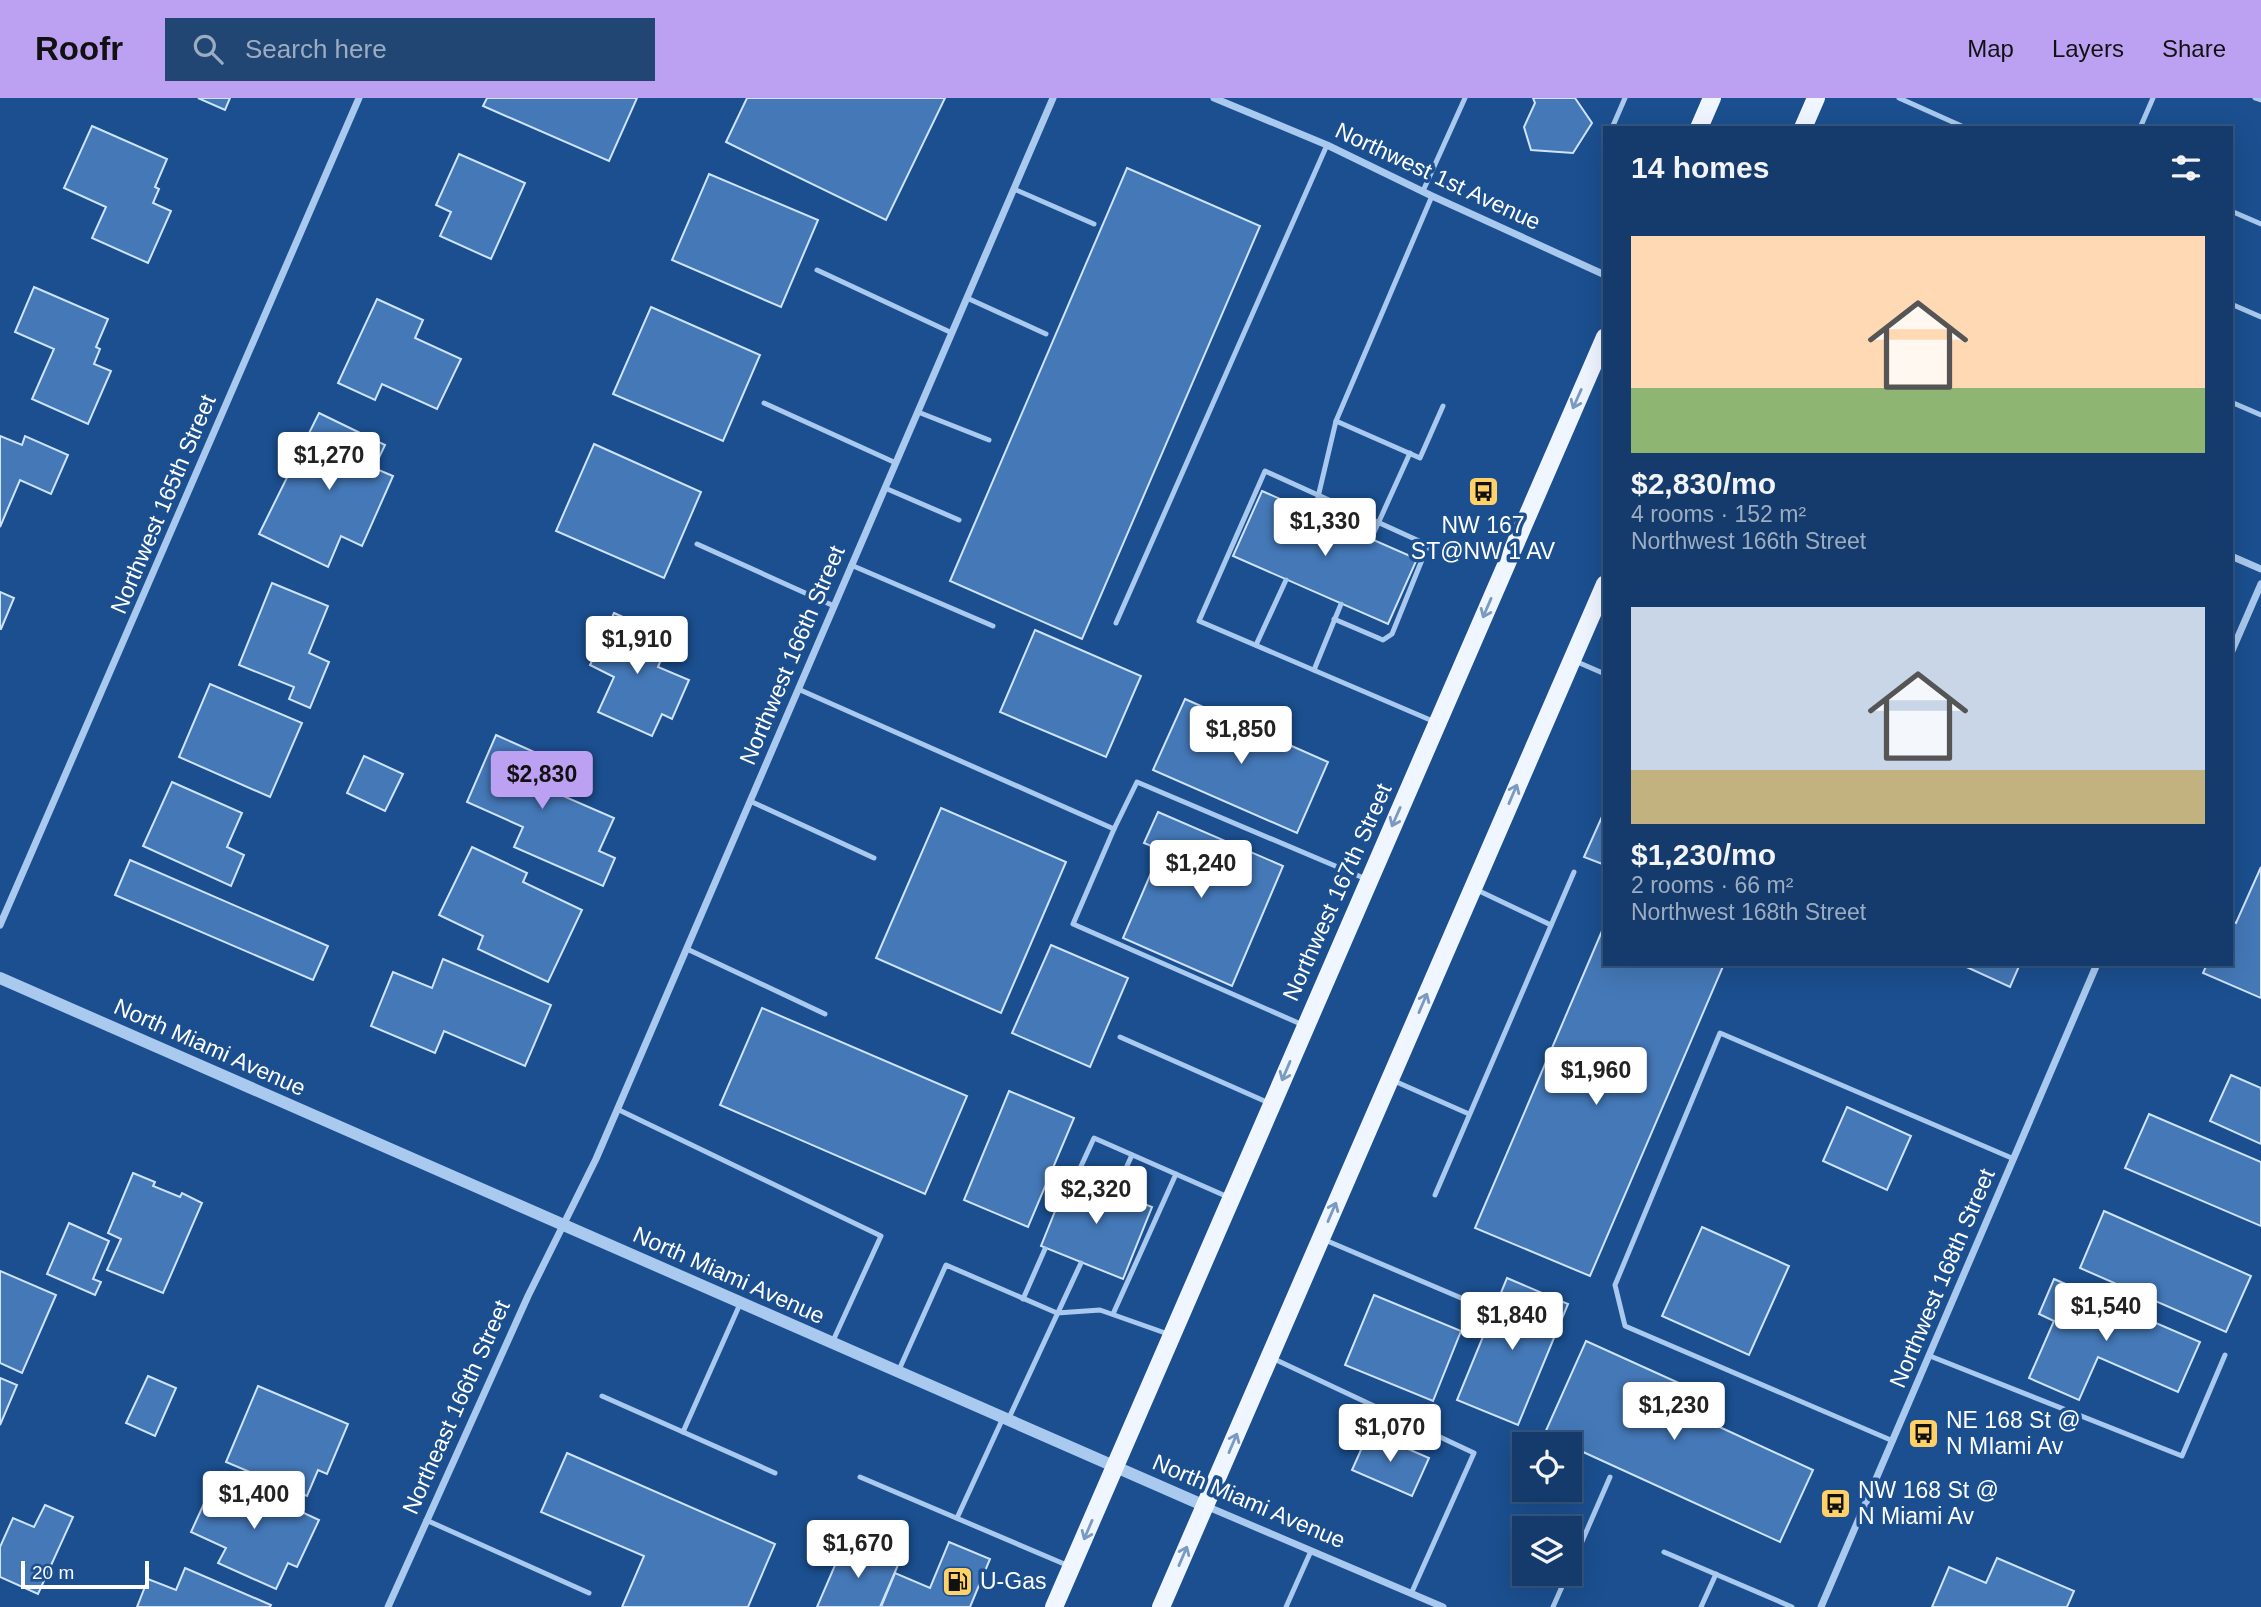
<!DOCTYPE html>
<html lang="en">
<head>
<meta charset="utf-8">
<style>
  :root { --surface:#143b6b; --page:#214673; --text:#f1f3f6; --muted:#9dadc1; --line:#33557e; --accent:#bca0f2 }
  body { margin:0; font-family:Helvetica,sans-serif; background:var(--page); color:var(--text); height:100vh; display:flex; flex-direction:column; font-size:26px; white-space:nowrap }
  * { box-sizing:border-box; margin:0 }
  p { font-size:23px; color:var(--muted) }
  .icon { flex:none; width:38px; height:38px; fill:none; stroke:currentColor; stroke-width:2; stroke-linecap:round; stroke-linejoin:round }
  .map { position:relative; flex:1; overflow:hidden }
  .drawer { position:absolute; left:1603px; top:28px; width:630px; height:840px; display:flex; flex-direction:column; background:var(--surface); border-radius:0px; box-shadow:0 7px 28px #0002,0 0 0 2px var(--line) }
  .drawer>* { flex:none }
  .fabs { position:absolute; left:1512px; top:1334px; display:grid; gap:14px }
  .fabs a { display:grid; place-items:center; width:70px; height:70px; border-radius:0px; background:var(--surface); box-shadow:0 7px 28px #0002,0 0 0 2px var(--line); font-size:35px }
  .scale { position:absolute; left:21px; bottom:18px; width:128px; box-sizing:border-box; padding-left:7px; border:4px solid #fff; border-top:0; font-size:19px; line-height:24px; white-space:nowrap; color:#fff; -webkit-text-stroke:5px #1b4f8f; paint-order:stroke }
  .price { position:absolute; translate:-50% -60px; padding:0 16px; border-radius:7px; background:#fff; color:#222; font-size:23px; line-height:46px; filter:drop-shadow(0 2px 4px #0008) }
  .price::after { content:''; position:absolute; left:50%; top:42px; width:21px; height:16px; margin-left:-10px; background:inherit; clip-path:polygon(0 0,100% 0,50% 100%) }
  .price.current { background:var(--accent); color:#111 }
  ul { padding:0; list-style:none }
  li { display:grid; align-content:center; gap:14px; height:371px; padding:0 28px }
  li span { display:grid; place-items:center; height:217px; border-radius:0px; color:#555 }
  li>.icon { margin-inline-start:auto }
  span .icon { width:126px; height:126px; fill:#fffc; stroke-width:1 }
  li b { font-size:30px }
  h2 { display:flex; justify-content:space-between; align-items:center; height:84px; padding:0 28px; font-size:30px }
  header { display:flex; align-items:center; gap:42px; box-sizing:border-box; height:98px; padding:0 35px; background:var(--accent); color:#111 }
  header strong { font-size:33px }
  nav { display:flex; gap:38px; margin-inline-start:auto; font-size:24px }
  .search { width:490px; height:63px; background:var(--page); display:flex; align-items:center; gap:18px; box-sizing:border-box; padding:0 24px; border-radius:0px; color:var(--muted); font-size:26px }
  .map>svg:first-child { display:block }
</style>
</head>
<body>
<header>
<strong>Roofr</strong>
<div class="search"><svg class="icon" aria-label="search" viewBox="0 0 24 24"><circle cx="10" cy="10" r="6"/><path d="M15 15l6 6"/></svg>Search here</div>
<nav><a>Map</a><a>Layers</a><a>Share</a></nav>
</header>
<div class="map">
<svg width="2261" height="1509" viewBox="0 0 2261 1509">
  <rect width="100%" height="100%" fill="#1b4f8f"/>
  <g fill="#4478b7" stroke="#cfe3fa" stroke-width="2">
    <polygon points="198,0 230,0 225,12"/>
    <polygon points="487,0 637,0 609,63 483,8"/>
    <polygon points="747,0 945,0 886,122 726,44"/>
    <polygon points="1533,0 1575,0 1592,25 1573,55 1531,52 1524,29 1535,5"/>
    <polygon points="92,28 167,61 155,89 159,91 153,105 171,113 148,165 92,140 106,109 64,90"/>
    <polygon points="459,56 525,85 491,161 440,138 451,114 436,107"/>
    <polygon points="1127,70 1260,128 1082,541 950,483"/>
    <polygon points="709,76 818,122 781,209 672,162"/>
    <polygon points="34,189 108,221 96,249 100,251 94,266 111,273 88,326 32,301 54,251 15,234"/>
    <polygon points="377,201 423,222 415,240 461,261 437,311 382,286 375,302 338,285"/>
    <polygon points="651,209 760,257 723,343 613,296"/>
    <polygon points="319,315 385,347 374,370 393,378 362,448 341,438 328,469 259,436"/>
    <polygon points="0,338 22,347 25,338 68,357 51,396 20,382 0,429"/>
    <polygon points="594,346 701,394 664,480 556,433"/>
    <polygon points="1262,393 1417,461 1388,526 1233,458"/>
    <polygon points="272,485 328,508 309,555 329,564 310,610 289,601 294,589 239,567"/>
    <polygon points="0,494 14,500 1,531 0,531"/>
    <polygon points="614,515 670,540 658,569 689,582 672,621 662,616 652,638 598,614 614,579 590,567"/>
    <polygon points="1035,532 1141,578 1106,659 1000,614"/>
    <polygon points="210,586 302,625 270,699 179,659"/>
    <polygon points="1185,601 1328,664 1297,735 1153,672"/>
    <polygon points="496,637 559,665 547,691 614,720 599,753 615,760 603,788 514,749 523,729 467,704"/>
    <polygon points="364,658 403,676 385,713 347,695"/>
    <polygon points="172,684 242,715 227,749 244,757 231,788 143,748"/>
    <polygon points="941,710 1066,764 1001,915 876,860"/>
    <polygon points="1605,712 1605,767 1584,759"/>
    <polygon points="1158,714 1283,768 1232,888 1123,840 1161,752 1144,745"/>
    <polygon points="472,749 527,775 523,784 582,812 548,884 478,851 483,838 439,817"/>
    <polygon points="130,762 328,848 313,882 115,797"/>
    <polygon points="2261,769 2261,900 2203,875 2207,866 2231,866 2231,823 2236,825"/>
    <polygon points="1605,826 1605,866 1724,866 1590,1178 1475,1130"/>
    <polygon points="1051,847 1128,880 1090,969 1012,935"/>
    <polygon points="443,861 551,907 525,968 444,933 435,955 371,928 393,874 432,890"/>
    <polygon points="1960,866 2020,866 2010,889"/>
    <polygon points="762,910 967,998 925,1096 720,1007"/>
    <polygon points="2231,977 2261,990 2261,1046 2210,1023"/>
    <polygon points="1009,993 1074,1020 1028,1129 964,1102"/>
    <polygon points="1847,1009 1911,1038 1887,1092 1823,1063"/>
    <polygon points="2149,1016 2261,1064 2261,1128 2125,1070"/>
    <polygon points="133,1075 155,1084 153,1088 180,1099 182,1095 202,1105 163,1195 107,1172 121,1141 108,1135"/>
    <polygon points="1070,1076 1152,1109 1123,1181 1041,1148"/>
    <polygon points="2104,1113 2251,1178 2226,1234 2080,1170"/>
    <polygon points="69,1125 109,1143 93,1181 101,1184 95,1197 47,1176"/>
    <polygon points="1702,1129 1789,1168 1749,1257 1662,1218"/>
    <polygon points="0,1173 56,1197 22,1275 0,1265"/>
    <polygon points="1507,1180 1568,1206 1518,1327 1457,1302"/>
    <polygon points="2054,1181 2200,1244 2178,1294 2098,1259 2079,1302 2029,1280 2054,1223 2039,1216"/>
    <polygon points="1374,1197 1461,1233 1433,1303 1345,1267"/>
    <polygon points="1586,1243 1723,1305 1713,1326 1813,1372 1780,1444 1570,1348 1570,1346 1564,1346 1544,1337"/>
    <polygon points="148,1278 176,1290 155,1338 126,1325"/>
    <polygon points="0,1280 17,1287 0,1327"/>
    <polygon points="258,1288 348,1326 327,1376 318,1372 307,1398 226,1364"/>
    <polygon points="1369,1334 1429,1360 1412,1398 1352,1372"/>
    <polygon points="567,1355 775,1446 748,1509 622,1509 644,1458 541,1414"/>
    <polygon points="218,1375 319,1422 297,1469 288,1465 276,1491 218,1465 226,1450 191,1434"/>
    <polygon points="45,1407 73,1419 38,1496 0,1479 0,1449 13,1420 34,1429"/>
    <polygon points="845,1444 898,1467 880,1509 817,1509"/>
    <polygon points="949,1444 990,1461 970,1509 881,1509 895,1475 930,1490"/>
    <polygon points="1997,1460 2074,1493 2067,1509 1932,1509 1949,1469 1986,1485"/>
    <polygon points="185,1470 271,1507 270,1509 137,1509 148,1481 176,1492"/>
  </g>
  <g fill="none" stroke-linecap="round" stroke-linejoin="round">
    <g stroke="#a9c9ee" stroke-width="5">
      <polyline points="1899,0 1966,30"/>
      <polyline points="2255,0 2261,2"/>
      <polyline points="1612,30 1625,0"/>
      <polyline points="2140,30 2153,0"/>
      <polyline points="1014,91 1094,126"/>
      <polyline points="1423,93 1465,0"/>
      <polyline points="2231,113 2261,126"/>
      <polyline points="817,172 952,235"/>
      <polyline points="967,200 1046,236"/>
      <polyline points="2231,206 2261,219"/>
      <polyline points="2231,304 2261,317"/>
      <polyline points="764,305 896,365"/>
      <polyline points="918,314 989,342"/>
      <polyline points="1336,323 1420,360 1443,308"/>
      <polyline points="885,390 959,422"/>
      <polyline points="1314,416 1336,323 1432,98"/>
      <polyline points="1371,441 1410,355"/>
      <polyline points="697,446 834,508"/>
      <polyline points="851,467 993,528"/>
      <polyline points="1334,521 1383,542 1392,536 1428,447 1265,373 1199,523 1435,624"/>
      <polyline points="1116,525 1327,47"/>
      <polyline points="1256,547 1286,482"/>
      <polyline points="1575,563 1605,576"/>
      <polyline points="1314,572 1341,506"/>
      <polyline points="798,591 1114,731 1073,826 1303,927"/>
      <polyline points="750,703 874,760"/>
      <polyline points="1114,731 1137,684 1366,781"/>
      <polyline points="1475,791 1551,827"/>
      <polyline points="687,851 825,916"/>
      <polyline points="1120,939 1269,1005"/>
      <polyline points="1392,982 1469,1016"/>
      <polyline points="617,1011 881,1138 832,1245"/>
      <polyline points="1076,1079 1094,1040 1228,1099"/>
      <polyline points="1115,1094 1132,1057"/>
      <polyline points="1435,1097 1574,774"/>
      <polyline points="1325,1142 1480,1208"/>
      <polyline points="1023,1201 1045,1151"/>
      <polyline points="1113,1216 1176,1076"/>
      <polyline points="1930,1258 2182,1358 2225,1257"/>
      <polyline points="1272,1260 1474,1355 1411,1496"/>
      <polyline points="898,1274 946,1167 1057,1215 1100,1212 1168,1236"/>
      <polyline points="602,1298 775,1375"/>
      <polyline points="1008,1322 1081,1165"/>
      <polyline points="683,1334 740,1206"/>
      <polyline points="1893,1343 1625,1228 1615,1187 1720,935 2014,1061"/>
      <polyline points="860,1379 1069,1468"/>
      <polyline points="957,1420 1003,1320"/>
      <polyline points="426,1422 589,1495"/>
      <polyline points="1664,1454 1792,1509"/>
      <polyline points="1570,1471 1610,1379"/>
      <polyline points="1286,1509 1311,1453"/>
      <polyline points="1553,1509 1568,1475"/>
      <polyline points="1701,1509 1716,1476"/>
    </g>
    <g stroke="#a9c9ee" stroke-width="7">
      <polyline points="1214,0 1327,47 1432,98 1605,177"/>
      <polyline points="2231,458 2261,471"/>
      <polyline points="2231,555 2261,486"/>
      <polyline points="0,827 359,0"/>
      <polyline points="1206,1408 1443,1509"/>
      <polyline points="388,1509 528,1198 596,1061 1053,0"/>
      <polyline points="1821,1509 2097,866"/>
    </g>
    <polyline stroke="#a9c9ee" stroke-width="12" points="0,880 1205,1408"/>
    <g stroke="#f0f6ff" stroke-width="18">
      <polyline points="1699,30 1712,0"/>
      <polyline points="1803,30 1816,0"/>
      <polyline points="1054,1509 1605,239"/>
      <polyline points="1161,1509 1605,486"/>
    </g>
  </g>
  <defs><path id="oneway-shaft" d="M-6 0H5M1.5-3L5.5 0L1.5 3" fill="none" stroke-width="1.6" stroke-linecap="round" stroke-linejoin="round" transform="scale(1.75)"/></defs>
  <g stroke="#7b9ac1">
    <use href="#oneway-shaft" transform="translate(1577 301) rotate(114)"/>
    <use href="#oneway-shaft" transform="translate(1487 510) rotate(113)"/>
    <use href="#oneway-shaft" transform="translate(1513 696) rotate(-67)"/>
    <use href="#oneway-shaft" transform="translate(1396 719) rotate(114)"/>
    <use href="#oneway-shaft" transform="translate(1423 905) rotate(-67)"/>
    <use href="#oneway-shaft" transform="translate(1286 973) rotate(113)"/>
    <use href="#oneway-shaft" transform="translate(1332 1114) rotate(-67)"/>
    <use href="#oneway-shaft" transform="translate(1233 1345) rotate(-67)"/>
    <use href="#oneway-shaft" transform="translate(1088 1432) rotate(113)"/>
    <use href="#oneway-shaft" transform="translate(1183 1458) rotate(-67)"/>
  </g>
  <defs>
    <symbol id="bus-square" viewBox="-11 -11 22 22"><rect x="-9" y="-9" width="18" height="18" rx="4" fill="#ffd166" stroke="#1b4f8f"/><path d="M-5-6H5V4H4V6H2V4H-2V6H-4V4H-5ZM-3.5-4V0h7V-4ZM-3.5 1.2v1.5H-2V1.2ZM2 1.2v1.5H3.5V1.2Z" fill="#111"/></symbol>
    <symbol id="fuel-square" viewBox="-11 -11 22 22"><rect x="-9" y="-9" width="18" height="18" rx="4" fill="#ffd166" stroke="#1b4f8f"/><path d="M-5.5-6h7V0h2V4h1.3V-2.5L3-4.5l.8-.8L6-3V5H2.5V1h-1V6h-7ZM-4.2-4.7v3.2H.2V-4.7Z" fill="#111"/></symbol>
  </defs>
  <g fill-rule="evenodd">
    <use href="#bus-square" x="1466" y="376" width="35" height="35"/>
    <use href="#bus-square" x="1906" y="1318" width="35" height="35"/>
    <use href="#bus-square" x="1818" y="1388" width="35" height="35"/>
    <use href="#fuel-square" x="940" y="1466" width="35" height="35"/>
  </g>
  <g text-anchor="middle" stroke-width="7" stroke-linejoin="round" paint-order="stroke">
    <g font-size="23" fill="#fff" stroke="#1b4f8f">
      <text transform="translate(1438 78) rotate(25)" y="8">Northwest 1st Avenue</text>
      <text transform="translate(163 406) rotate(-67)" y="8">Northwest 165th Street</text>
      <text transform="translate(792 557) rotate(-67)" y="8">Northwest 166th Street</text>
      <text transform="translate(1337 794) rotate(-66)" y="8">Northwest 167th Street</text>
      <text transform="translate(210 949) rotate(24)" y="8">North Miami Avenue</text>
      <text transform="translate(729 1177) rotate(24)" y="8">North Miami Avenue</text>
      <text transform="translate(1942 1180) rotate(-67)" y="8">Northwest 168th Street</text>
      <text transform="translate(456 1309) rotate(-66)" y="8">Northeast 166th Street</text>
      <text transform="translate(1249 1403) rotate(23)" y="8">North Miami Avenue</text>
    </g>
    <g font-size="23" fill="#fff" stroke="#1b4f8f" text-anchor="start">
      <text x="1483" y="435" text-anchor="middle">NW 167<tspan x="1483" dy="26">ST@NW 1 AV</tspan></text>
      <text x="1946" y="1330">NE 168 St @<tspan x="1946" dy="26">N MIami Av</tspan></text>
      <text x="1858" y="1400">NW 168 St @<tspan x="1858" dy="26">N Miami Av</tspan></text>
      <text x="980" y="1491">U-Gas</text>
    </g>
  </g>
</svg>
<div class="fabs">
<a><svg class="icon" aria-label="locate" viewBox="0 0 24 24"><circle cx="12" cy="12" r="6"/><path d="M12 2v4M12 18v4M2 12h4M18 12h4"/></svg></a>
<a><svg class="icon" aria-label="layers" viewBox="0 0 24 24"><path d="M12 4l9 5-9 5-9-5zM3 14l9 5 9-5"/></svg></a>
</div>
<div class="scale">20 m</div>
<b class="price" style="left:329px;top:394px">$1,270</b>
<b class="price" style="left:1325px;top:460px">$1,330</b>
<b class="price" style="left:637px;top:578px">$1,910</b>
<b class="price" style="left:1241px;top:668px">$1,850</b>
<b class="price current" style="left:542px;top:713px">$2,830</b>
<b class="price" style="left:1201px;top:802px">$1,240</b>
<b class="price" style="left:1596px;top:1009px">$1,960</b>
<b class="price" style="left:1096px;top:1128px">$2,320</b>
<b class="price" style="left:2106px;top:1245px">$1,540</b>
<b class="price" style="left:1512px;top:1254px">$1,840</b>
<b class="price" style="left:1674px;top:1344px">$1,230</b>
<b class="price" style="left:1390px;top:1366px">$1,070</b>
<b class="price" style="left:254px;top:1433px">$1,400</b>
<b class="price" style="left:858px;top:1482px">$1,670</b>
<section class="drawer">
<h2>14 homes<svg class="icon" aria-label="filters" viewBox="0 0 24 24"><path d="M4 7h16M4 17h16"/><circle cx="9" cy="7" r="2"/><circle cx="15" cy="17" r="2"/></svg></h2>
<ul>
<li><span style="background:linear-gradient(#ffd9b3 70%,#8fb573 0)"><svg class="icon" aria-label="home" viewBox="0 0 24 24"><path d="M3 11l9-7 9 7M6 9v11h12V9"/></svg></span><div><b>$2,830/mo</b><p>4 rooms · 152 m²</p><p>Northwest 166th Street</p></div></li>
<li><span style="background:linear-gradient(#c9d6e8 75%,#c2b280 0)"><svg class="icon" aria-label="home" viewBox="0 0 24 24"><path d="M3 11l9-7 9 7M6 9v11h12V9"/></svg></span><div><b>$1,230/mo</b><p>2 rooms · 66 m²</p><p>Northwest 168th Street</p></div></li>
</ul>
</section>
</div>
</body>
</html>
